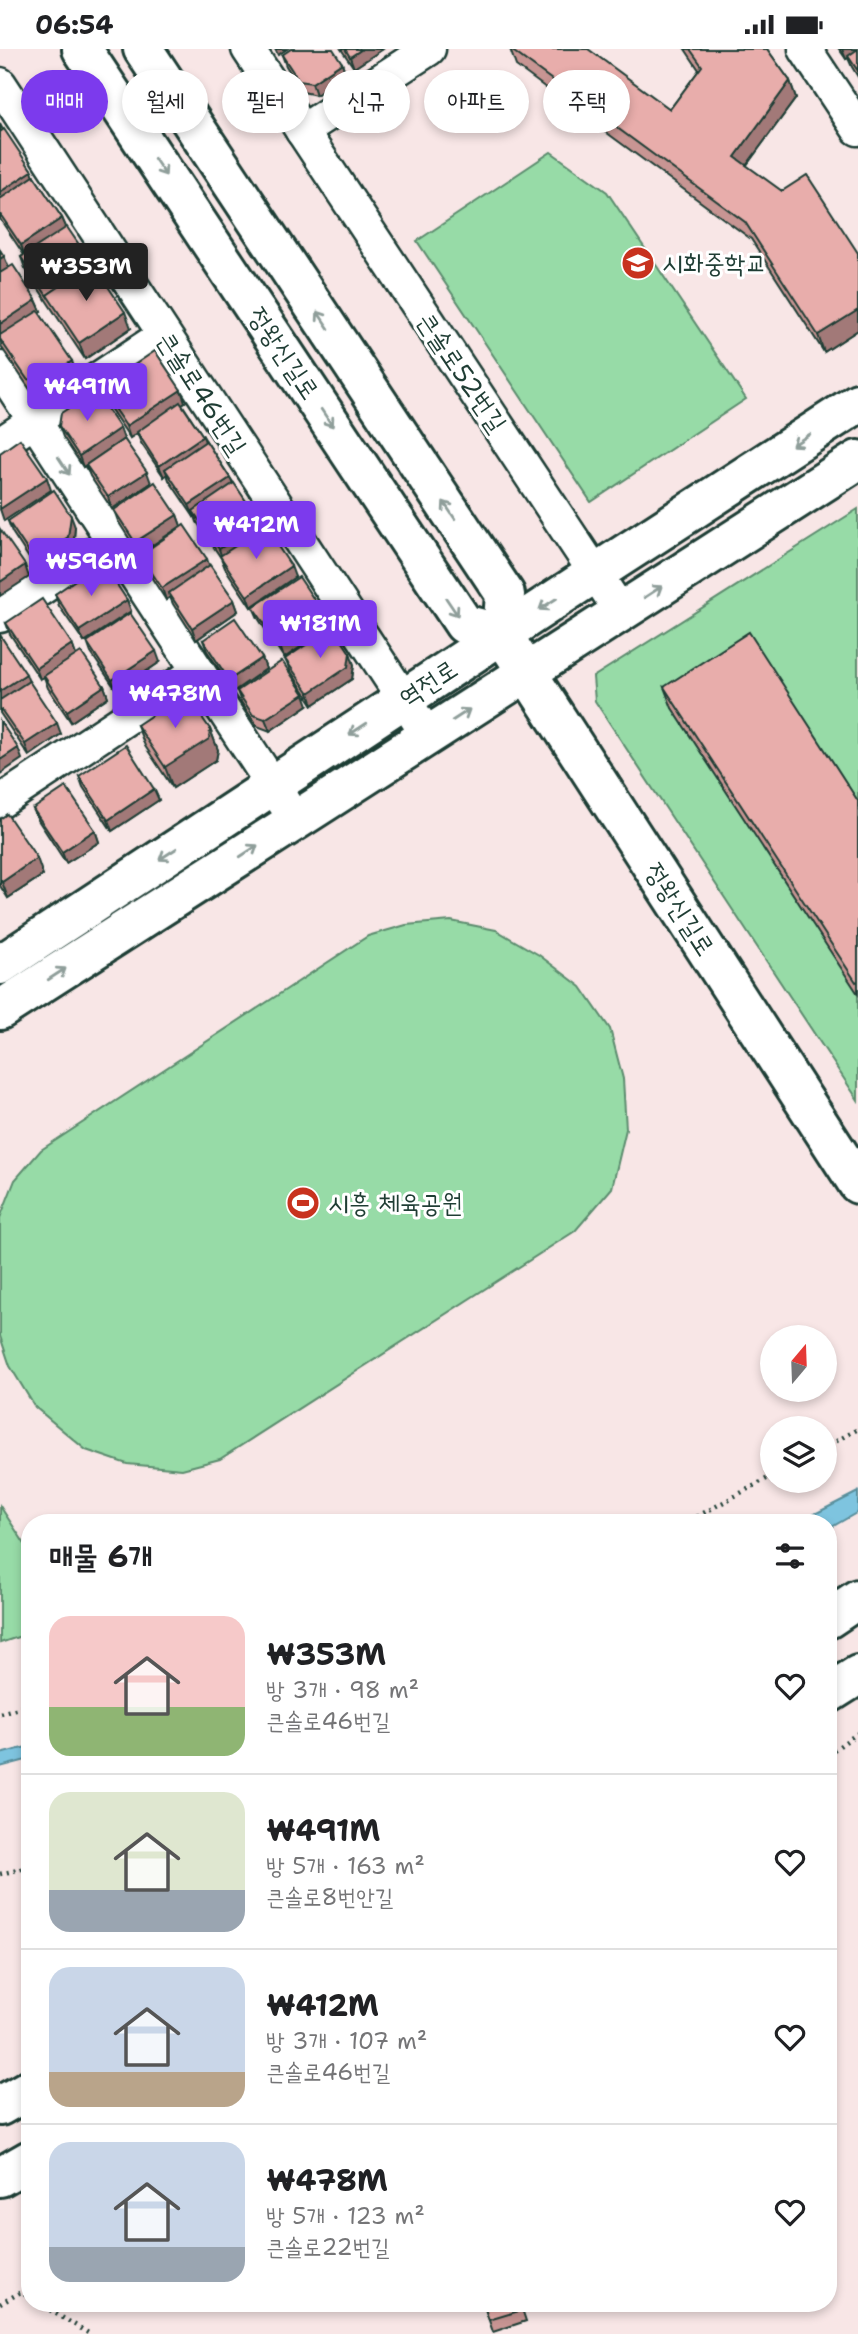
<!DOCTYPE html>
<html lang="ko">
<head>
<meta charset="utf-8">
<style>
  :root { --surface:#fff; --page:#f2f2f2; --text:#202124; --muted:#757577; --line:#e0e0e0; --accent:#7c3aed }
  body { margin:0; font-family:"Shantell Sans","Poor Story",sans-serif; background:var(--page); color:var(--text); height:100vh; display:flex; flex-direction:column; font-size:26px; white-space:nowrap }
  * { box-sizing:border-box; margin:0 }
  p { font-size:23px; color:var(--muted) }
  .icon { flex:none; width:38px; height:38px; fill:none; stroke:currentColor; stroke-width:2; stroke-linecap:round; stroke-linejoin:round }
  .map { position:relative; flex:1; overflow:hidden }
  .sheet { position:absolute; left:21px; top:1465px; width:816px; height:798px; display:flex; flex-direction:column; background:var(--surface); border-radius:28px; box-shadow:0 4px 10px #0003 }
  .sheet>* { flex:none }
  .banner { position:absolute; left:21px; top:21px; width:817px; height:63px; display:flex; gap:14px }
  .needle { width:46px; rotate:19deg }
  .tools { position:absolute; left:760px; top:1276px; display:grid; gap:14px }
  .tools a { display:grid; place-items:center; width:77px; height:77px; border-radius:50%; background:var(--surface); box-shadow:0 4px 10px #0003; font-size:35px }
  .price { position:absolute; translate:-50% -60px; padding:0 16px; border-radius:7px; background:var(--accent); color:#fff; font-size:23px; line-height:46px; filter:drop-shadow(0 2px 4px #0008) }
  .price::after { content:''; position:absolute; left:50%; top:42px; width:21px; height:16px; margin-left:-10px; background:inherit; clip-path:polygon(0 0,100% 0,50% 100%) }
  .price.current { background:#222; color:#fff }
  ul { padding:0; list-style:none }
  li { display:flex; align-items:center; gap:21px; height:175px; padding:0 28px }
  li+li { border-top:2px solid var(--line) }
  li span { display:grid; place-items:center; flex:none; width:196px; height:140px; border-radius:21px; color:#555 }
  li>.icon { margin-inline-start:auto }
  span .icon { width:84px; height:84px; fill:#fffc; stroke-width:1 }
  li b { font-size:30px }
  h2 { display:flex; justify-content:space-between; align-items:center; height:84px; padding:0 28px; font-size:30px }
  .tag { padding:0 24px; border-radius:32px; background:var(--surface); box-shadow:0 4px 10px #0003; font-size:24px; line-height:63px }
  .tag.current { background:var(--accent); color:#fff }
  .status { display:flex; justify-content:space-between; align-items:center; height:49px; padding:0 35px; background:var(--surface); direction:ltr }
  .status svg { height:19px; fill:currentColor }
  .map>svg:first-child { display:block }
</style>
</head>
<body>
<div class="status"><b>06:54</b><svg viewBox="0 0 49 12"><path d="M0 12V9h3v3zM5 12V6h3v6zM10 12V3h3v9zM15 12V0h3v12zM26 1h20v11H26zM47 4h2v5h-2z"/></svg></div>
<div class="map">
<svg width="858" height="2285" viewBox="0 0 858 2285">
  <rect width="100%" height="100%" fill="#f8e6e6"/>
  <filter id="ink" filterUnits="userSpaceOnUse"><feTurbulence type="fractalNoise" baseFrequency=".0143" numOctaves="2"/><feDisplacementMap in="SourceGraphic" scale="14" xChannelSelector="R" yChannelSelector="G"/><feConvolveMatrix kernelMatrix="1 2 1 2 8 2 1 2 1" color-interpolation-filters="sRGB"/></filter>
  <g filter="url(#ink)">
    <g fill="#97dba7" stroke="#5b8c6e" stroke-width="2">
      <polygon points="551,103 607,143 746,350 591,453 417,192"/>
      <polygon points="858,460 858,1051 595,652 593,628"/>
      <polygon points="451,872 496,881 539,906 581,938 610,980 623,1030 626,1080 612,1139 575,1182 220,1410 182,1420 127,1415 86,1401 35,1358 10,1317 0,1287 0,1169 15,1131 41,1101 368,887 406,876"/>
      <polygon points="0,1457 30,1503 30,1584 0,1594"/>
    </g>
    <g fill="#7ec4df" stroke="#588e9b" stroke-width="2">
      <polygon points="858,1443 858,1463 828,1480 828,1474 799,1473"/>
      <polygon points="30,1697 30,1710 0,1718 0,1705"/>
    </g>
    <g fill="none" stroke-linecap="round" stroke-linejoin="round">
      <defs>
        <g id="street">
          <polyline points="248,0 621,563"/>
          <polyline points="805,0 858,80"/>
          <polyline points="0,35 428,687"/>
          <polyline points="302,82 429,0"/>
          <polyline points="0,319 296,772"/>
          <polyline points="0,395 164,286"/>
          <polyline points="0,567 113,492"/>
          <polyline points="0,753 198,622"/>
        </g>
        <g id="secondary">
          <polyline points="82,0 464,575 502,585"/>
          <polyline points="143,0 505,545 502,585 858,1135"/>
          <polyline points="0,916 577,536 858,354"/>
          <polyline points="0,961 858,411"/>
        </g>
        <g id="highway">
          <polyline points="828,1570 858,1550"/>
          <polyline points="828,1645 858,1626"/>
          <polyline points="0,2057 30,2040"/>
          <polyline points="0,2128 30,2111"/>
        </g>
      </defs>
      <use href="#street" stroke="#1f3d34" stroke-width="37"/>
      <use href="#secondary" stroke="#1f3d34" stroke-width="44"/>
      <use href="#highway" stroke="#1f3d34" stroke-width="44"/>
      <g stroke="#1f3d34" stroke-width="4.5" stroke-dasharray="2 5" stroke-linecap="butt">
        <polyline points="824,1399 858,1380"/>
        <polyline points="685,1474 772,1427"/>
        <polyline points="0,1664 30,1656"/>
        <polyline points="828,1705 858,1684"/>
        <polyline points="0,1825 30,1818"/>
        <polyline points="38,2254 90,2285"/>
        <polyline points="0,2255 21,2243 30,2249"/>
      </g>
      <use href="#street" stroke="#fff" stroke-width="32"/>
      <use href="#secondary" stroke="#fff" stroke-width="38"/>
      <use href="#highway" stroke="#fff" stroke-width="38"/>
    </g>
    <g fill="#c89593" stroke="#1f3d34" stroke-width="2">
      <polygon points="341,0 383,0 354,19"/>
      <polygon points="510,0 670,60 699,21 685,0 767,0 790,32 796,49 746,117 858,204 858,281 824,303 751,190 516,17"/>
      <polygon points="839,0 858,0 858,28 852,18 848,9 846,10"/>
      <polygon points="282,6 342,14 346,26 316,46 303,43 286,17"/>
      <polygon points="0,75 3,81 32,122 34,127 62,169 66,179 131,279 85,310 25,219 21,208 24,206 0,170"/>
      <polygon points="0,201 8,219 36,251 41,262 39,263 76,324 46,344 31,342 2,299 0,292"/>
      <polygon points="100,339 185,353 182,355 295,528 251,558 225,519 221,509 197,473 195,467 194,468 169,431 167,425 164,428 141,394 137,384 130,389 104,350"/>
      <polygon points="59,377 120,379 124,390 151,434 112,460 90,427 86,416 83,418 63,388"/>
      <polygon points="114,461 177,466 181,477 139,505 118,472"/>
      <polygon points="8,472 75,478 73,500 38,523 12,483"/>
      <polygon points="140,506 209,517 234,551 238,562 196,591 173,555 170,548 166,551 144,517"/>
      <polygon points="94,527 127,551 131,562 84,593 59,557 55,545"/>
      <polygon points="253,558 325,567 329,579 284,609 258,569"/>
      <polygon points="6,574 72,595 76,606 104,637 108,648 71,673 48,639 44,628 40,630 10,585"/>
      <polygon points="0,586 61,685 29,707 0,664"/>
      <polygon points="203,591 262,609 266,620 234,642 207,602"/>
      <polygon points="87,593 160,613 117,642 91,604"/>
      <polygon points="350,604 354,616 352,630 313,656 290,621 285,610"/>
      <polygon points="664,638 858,752 858,945 672,659"/>
      <polygon points="237,642 308,656 270,682 257,677 241,653"/>
      <polygon points="137,676 210,680 218,701 216,711 173,739 145,697"/>
      <polygon points="79,727 154,740 159,751 112,782 83,738"/>
      <polygon points="33,760 95,781 99,793 66,814 38,771"/>
      <polygon points="0,770 43,826 8,849 0,837"/>
      <polygon points="483,2254 520,2254 526,2272 493,2283"/>
    </g>
    <g fill="#a27978" stroke="#1f3d34" stroke-width="2">
      <polygon points="275,0 287,0 278,6"/>
      <polygon points="362,0 383,0 354,19 350,8"/>
      <polygon points="842,0 858,0 858,3 846,10"/>
      <polygon points="342,14 346,26 316,46 312,34"/>
      <polygon points="790,32 796,49 740,125 735,108"/>
      <polygon points="32,122 36,133 0,157 0,143"/>
      <polygon points="62,169 67,180 25,207 21,196"/>
      <polygon points="4,207 9,219 0,224 0,210"/>
      <polygon points="36,251 41,262 0,289 0,275"/>
      <polygon points="858,261 858,281 824,303 818,286"/>
      <polygon points="125,263 131,279 85,310 79,294"/>
      <polygon points="72,312 76,324 46,344 41,332"/>
      <polygon points="181,341 185,353 130,389 126,377"/>
      <polygon points="120,379 124,390 83,418 79,407"/>
      <polygon points="203,387 207,399 165,420 167,425 164,428 159,417"/>
      <polygon points="147,423 151,434 112,460 108,448"/>
      <polygon points="47,429 51,441 4,472 0,460"/>
      <polygon points="230,429 235,440 193,462 195,467 194,468 189,456"/>
      <polygon points="177,466 181,477 139,505 135,493"/>
      <polygon points="71,467 75,478 73,500 38,523 34,511"/>
      <polygon points="260,473 264,484 223,512 219,500"/>
      <polygon points="207,510 211,521 169,544 170,548 166,551 162,539"/>
      <polygon points="25,516 29,528 0,547 0,533"/>
      <polygon points="291,517 295,528 251,558 247,547"/>
      <polygon points="127,551 131,562 84,593 79,582"/>
      <polygon points="234,551 238,562 196,591 192,579"/>
      <polygon points="325,567 329,579 284,609 280,597"/>
      <polygon points="72,595 76,607 40,630 36,619"/>
      <polygon points="156,602 160,613 117,642 112,631"/>
      <polygon points="350,604 354,616 352,630 313,656 309,644"/>
      <polygon points="262,609 266,620 234,642 229,631"/>
      <polygon points="26,625 30,636 0,656 0,642"/>
      <polygon points="104,637 108,648 71,673 67,662"/>
      <polygon points="304,645 308,656 270,682 265,670"/>
      <polygon points="57,674 61,685 29,707 25,695"/>
      <polygon points="210,680 218,701 216,711 173,739 165,718"/>
      <polygon points="18,699 22,710 0,725 0,711"/>
      <polygon points="154,740 159,751 112,782 108,771"/>
      <polygon points="95,781 99,793 66,814 62,803"/>
      <polygon points="37,809 43,826 8,849 2,833"/>
    </g>
    <g fill="#e8adab" stroke="#1f3d34" stroke-width="2">
      <polygon points="291,0 333,0 342,14 312,34 299,32 282,6"/>
      <polygon points="345,0 362,0 350,8"/>
      <polygon points="510,0 588,0 670,60 702,17 690,0 767,0 790,32 735,108 782,142 807,126 858,204 858,261 818,286 745,173"/>
      <polygon points="858,0 858,22 848,7"/>
      <polygon points="4,80 32,122 0,143 0,83"/>
      <polygon points="34,127 62,169 21,196 0,165 0,150"/>
      <polygon points="67,178 93,216 47,246 47,247 21,208"/>
      <polygon points="0,201 4,207 0,210"/>
      <polygon points="93,215 125,263 79,294 47,246"/>
      <polygon points="13,216 36,251 0,275 0,224"/>
      <polygon points="38,262 72,312 41,332 27,330 0,290 0,286"/>
      <polygon points="155,302 181,341 126,377 100,339"/>
      <polygon points="95,342 120,379 79,407 59,377 61,364"/>
      <polygon points="180,353 203,387 159,417 137,383"/>
      <polygon points="20,390 47,429 0,460 0,404"/>
      <polygon points="124,390 147,423 108,448 86,416"/>
      <polygon points="206,392 230,429 189,456 165,420"/>
      <polygon points="155,433 177,466 135,493 114,461"/>
      <polygon points="234,434 260,473 219,500 193,462"/>
      <polygon points="54,441 71,467 68,488 34,511 8,472"/>
      <polygon points="184,476 207,510 162,539 140,506"/>
      <polygon points="265,478 291,517 247,547 220,507"/>
      <polygon points="0,480 25,516 0,533"/>
      <polygon points="210,516 234,551 192,579 169,544"/>
      <polygon points="106,519 127,551 79,582 55,545 90,521 94,527"/>
      <polygon points="299,528 325,567 280,597 253,558"/>
      <polygon points="42,550 72,595 36,619 6,574"/>
      <polygon points="130,564 156,602 112,631 87,593"/>
      <polygon points="235,569 262,609 229,631 203,591"/>
      <polygon points="333,578 350,604 348,618 309,644 285,610"/>
      <polygon points="749,583 858,752 858,932 856,933 664,638"/>
      <polygon points="0,586 26,625 0,642"/>
      <polygon points="81,603 104,637 67,662 44,627"/>
      <polygon points="282,612 304,645 265,670 253,666 237,642"/>
      <polygon points="29,632 57,674 25,695 0,659 0,651"/>
      <polygon points="185,644 210,680 209,690 165,718 137,676"/>
      <polygon points="0,672 18,699 0,711"/>
      <polygon points="126,696 154,740 108,771 79,727"/>
      <polygon points="66,738 95,781 62,803 33,760"/>
      <polygon points="7,765 37,809 2,833 0,830 0,770"/>
      <polygon points="483,2254 520,2254 522,2261 489,2271"/>
    </g>
    <defs><path id="oneway-shaft" d="M-6 0H5M1.5-3L5.5 0L1.5 3" fill="none" stroke-width="1.6" stroke-linecap="round" stroke-linejoin="round" transform="scale(1.75)"/></defs>
    <g stroke="#8f9e9a">
      <use href="#oneway-shaft" transform="translate(160 118) rotate(56)"/>
      <use href="#oneway-shaft" transform="translate(323 271) rotate(-124)"/>
      <use href="#oneway-shaft" transform="translate(327 369) rotate(56)"/>
      <use href="#oneway-shaft" transform="translate(801 391) rotate(147)"/>
      <use href="#oneway-shaft" transform="translate(64 417) rotate(57)"/>
      <use href="#oneway-shaft" transform="translate(449 461) rotate(-124)"/>
      <use href="#oneway-shaft" transform="translate(653 543) rotate(-33)"/>
      <use href="#oneway-shaft" transform="translate(548 555) rotate(147)"/>
      <use href="#oneway-shaft" transform="translate(452 558) rotate(56)"/>
      <use href="#oneway-shaft" transform="translate(461 666) rotate(-33)"/>
      <use href="#oneway-shaft" transform="translate(358 680) rotate(147)"/>
      <use href="#oneway-shaft" transform="translate(249 802) rotate(-33)"/>
      <use href="#oneway-shaft" transform="translate(168 805) rotate(147)"/>
      <use href="#oneway-shaft" transform="translate(57 925) rotate(-33)"/>
    </g>
  </g>
  <defs>
    <symbol id="school-disc" viewBox="-11 -11 22 22"><circle r="9.5" fill="#c8321e" stroke="#fff"/><path d="M0-5L7-2L0 1L-7-2ZM-4 1L0 2.5L4 1V4Q0 6-4 4Z" fill="#fff"/></symbol>
    <symbol id="stadium-disc" viewBox="-11 -11 22 22"><circle r="9.5" fill="#c8321e" stroke="#fff"/><path d="M0-5a6.5 5 0 1 0 0 10a6.5 5 0 1 0 0-10ZM-3.5-1.8h7v3.6h-7Z" fill="#fff"/></symbol>
  </defs>
  <g fill-rule="evenodd">
    <use href="#school-disc" x="619" y="195" width="38" height="38"/>
    <use href="#stadium-disc" x="284" y="1135" width="38" height="38"/>
  </g>
  <g text-anchor="middle" stroke-width="6" stroke-linejoin="round" paint-order="stroke">
    <g font-size="26" fill="#1f3d34" stroke="#fff" text-anchor="start">
      <text x="662" y="223">시화중학교</text>
      <text x="328" y="1163">시흥 체육공원</text>
    </g>
    <g font-size="26" fill="#1f3d34" stroke="#fff">
      <text transform="translate(284 304) rotate(56)" y="9">정왕신길로</text>
      <text transform="translate(462 323) rotate(56)" y="9">큰솔로52번길</text>
      <text transform="translate(202 344) rotate(57)" y="9">큰솔로46번길</text>
      <text transform="translate(428 634) rotate(-33)" y="9">역전로</text>
      <text transform="translate(680 860) rotate(57)" y="9">정왕신길로</text>
    </g>
  </g>
</svg>
<div class="tools">
<a><svg class="needle" viewBox="-14 -14 28 28"><path d="M0-13l5 13h-10z" fill="#e53935"/><path d="M0 13l5-13h-10z" fill="#757577"/></svg></a>
<a><svg class="icon" aria-label="layers" viewBox="0 0 24 24"><path d="M12 4l9 5-9 5-9-5zM3 14l9 5 9-5"/></svg></a>
</div>
<b class="price current" style="left:86px;top:254px">₩353M</b>
<b class="price" style="left:87px;top:374px">₩491M</b>
<b class="price" style="left:256px;top:512px">₩412M</b>
<b class="price" style="left:91px;top:549px">₩596M</b>
<b class="price" style="left:320px;top:611px">₩181M</b>
<b class="price" style="left:175px;top:681px">₩478M</b>
<div class="banner">
<a class="tag current">매매</a>
<a class="tag">월세</a>
<a class="tag">필터</a>
<a class="tag">신규</a>
<a class="tag">아파트</a>
<a class="tag">주택</a>
</div>
<section class="sheet">
<h2>매물 6개<svg class="icon" aria-label="filters" viewBox="0 0 24 24"><path d="M4 7h16M4 17h16"/><circle cx="9" cy="7" r="2"/><circle cx="15" cy="17" r="2"/></svg></h2>
<ul>
<li><span style="background:linear-gradient(#f6c9c9 65%,#8fb573 0)"><svg class="icon" aria-label="home" viewBox="0 0 24 24"><path d="M3 11l9-7 9 7M6 9v11h12V9"/></svg></span><div><b>₩353M</b><p>방 3개 · 98 m²</p><p>큰솔로46번길</p></div><svg class="icon" aria-label="heart" viewBox="0 0 24 24"><path d="M12 20l-8-8c-3-5 5-10 8-4 3-6 11-1 8 4z"/></svg></li>
<li><span style="background:linear-gradient(#dfe7d0 70%,#9aa5b1 0)"><svg class="icon" aria-label="home" viewBox="0 0 24 24"><path d="M3 11l9-7 9 7M6 9v11h12V9"/></svg></span><div><b>₩491M</b><p>방 5개 · 163 m²</p><p>큰솔로8번안길</p></div><svg class="icon" aria-label="heart" viewBox="0 0 24 24"><path d="M12 20l-8-8c-3-5 5-10 8-4 3-6 11-1 8 4z"/></svg></li>
<li><span style="background:linear-gradient(#c9d6e8 75%,#b9a48a 0)"><svg class="icon" aria-label="home" viewBox="0 0 24 24"><path d="M3 11l9-7 9 7M6 9v11h12V9"/></svg></span><div><b>₩412M</b><p>방 3개 · 107 m²</p><p>큰솔로46번길</p></div><svg class="icon" aria-label="heart" viewBox="0 0 24 24"><path d="M12 20l-8-8c-3-5 5-10 8-4 3-6 11-1 8 4z"/></svg></li>
<li><span style="background:linear-gradient(#c9d6e8 75%,#9aa5b1 0)"><svg class="icon" aria-label="home" viewBox="0 0 24 24"><path d="M3 11l9-7 9 7M6 9v11h12V9"/></svg></span><div><b>₩478M</b><p>방 5개 · 123 m²</p><p>큰솔로22번길</p></div><svg class="icon" aria-label="heart" viewBox="0 0 24 24"><path d="M12 20l-8-8c-3-5 5-10 8-4 3-6 11-1 8 4z"/></svg></li>
</ul>
</section>
</div>
</body>
</html>
